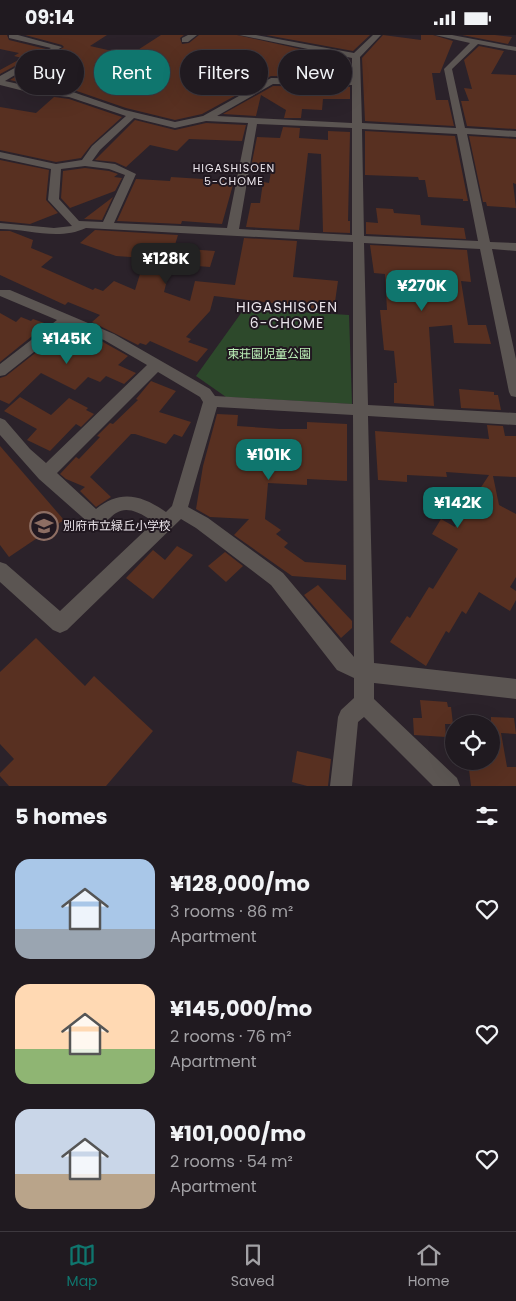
<!DOCTYPE html>
<html lang="en">
<head>
<meta charset="utf-8">
<style>
  :root { --surface:#201a20; --page:#2d272d; --text:#f1f3f6; --muted:#a2a1a5; --line:#3d383e; --accent:#0f766e }
  body { margin:0; font-family:Poppins,"Noto Sans JP",sans-serif; background:var(--page); color:var(--text); height:100vh; display:flex; flex-direction:column; font-size:19px; white-space:nowrap }
  * { box-sizing:border-box; margin:0 }
  p { font-size:16px; color:var(--muted) }
  .icon { flex:none; width:28px; height:28px; fill:none; stroke:currentColor; stroke-width:2; stroke-linecap:round; stroke-linejoin:round }
  .map { position:relative; height:751px; overflow:hidden }
  .panel { display:flex; flex-direction:column; background:var(--surface); flex:1 }
  .panel>* { flex:none }
  .banner { position:absolute; left:15px; top:15px; width:486px; height:45px; display:flex; gap:10px }
  .controls { position:absolute; left:445px; top:680px; display:grid; gap:10px }
  .controls a { display:grid; place-items:center; width:55px; height:55px; border-radius:50%; background:var(--surface); box-shadow:0 5px 20px #0002,0 0 0 1px var(--line); font-size:25px }
  .price { position:absolute; translate:-50% -42px; padding:0 11px; border-radius:10px; background:var(--accent); color:#fff; font-size:16px; line-height:32px; filter:drop-shadow(0 1px 2px #0008) }
  .price::after { content:''; position:absolute; left:50%; top:30px; width:15px; height:11px; margin-left:-8px; background:inherit; clip-path:polygon(0 0,100% 0,50% 100%) }
  .price.active { background:#222; color:#fff }
  ul { padding:0; list-style:none }
  li { display:flex; align-items:center; gap:15px; height:125px; padding:0 15px }
  li span { display:grid; place-items:center; flex:none; width:140px; height:100px; border-radius:15px; color:#555 }
  li>.icon { margin-inline-start:auto }
  span .icon { width:60px; height:60px; fill:#fffc; stroke-width:1 }
  li b { font-size:21px }
  h2 { display:flex; justify-content:space-between; align-items:center; height:60px; padding:0 15px; font-size:21px }
  .chip { padding:0 18px; border-radius:22px; background:var(--surface); box-shadow:0 5px 20px #0002,0 0 0 1px var(--line); font-size:18px; line-height:45px }
  .chip.active { background:var(--accent); color:#fff }
  .status { display:flex; justify-content:space-between; align-items:center; height:35px; padding:0 25px; background:var(--surface); direction:ltr }
  .status svg { height:14px; fill:currentColor }
  .tab-bar { display:flex; justify-content:space-around; align-items:center; height:70px; border-top:1px solid var(--line); background:var(--surface); font-size:14px; color:var(--muted) }
  .tab-bar a { display:grid; justify-items:center; gap:2px }
  .tab-bar .active { color:var(--accent) }
  .map>svg:first-child { display:block }
</style>
</head>
<body>
<div class="status"><b>09:14</b><svg viewBox="0 0 49 12"><path d="M0 12V9h3v3zM5 12V6h3v6zM10 12V3h3v9zM15 12V0h3v12zM26 1h20v11H26zM47 4h2v5h-2z"/></svg></div>
<div class="map">
<svg width="516" height="751" viewBox="0 0 516 751">
  <rect width="100%" height="100%" fill="#2b222a"/>
  <polygon fill="#2d492b" points="249,267 285,276 349,280 352,369 226,362 196,341"/>
  <g fill="#583021">
    <polygon points="0,0 7,0 9,5 46,14 0,39 0,35 22,23 14,21 19,18 0,14"/>
    <polygon points="25,0 107,0 90,11 130,20 161,0 184,0 180,3 182,9 189,8 199,0 237,0 350,25 350,42 271,41 202,79 175,85 126,73 71,54 33,45 27,49 10,45 64,12 62,10"/>
    <polygon points="266,0 370,0 353,16"/>
    <polygon points="383,0 421,5 421,0 433,0 453,6 440,38 432,38 436,65 448,65 454,91 365,86 362,23"/>
    <polygon points="462,0 495,0 512,2 508,9"/>
    <polygon points="479,11 504,16 491,39 516,40 516,94 467,91 461,66 469,66 464,53 472,54 464,25"/>
    <polygon points="273,51 350,52 350,64 323,64 322,75 302,74 301,83 284,83 286,75 261,60 256,81 223,79"/>
    <polygon points="54,62 69,64 122,82 91,110 81,123 56,127 0,115 0,72 36,78"/>
    <polygon points="135,85 175,95 206,88 246,90 242,106 189,104 177,116 150,110 126,132 115,127 95,125"/>
    <polygon points="283,92 300,93 299,103 328,105 328,96 350,97 348,186 350,186 350,198 323,197 321,119 308,118 299,195 246,192 251,168 260,168 263,147 269,148 271,137 251,132 257,102 280,103"/>
    <polygon points="365,96 455,101 468,166 463,166 463,164 428,162 425,145 419,145 418,142 365,140"/>
    <polygon points="469,101 516,104 516,149 513,148 516,173 487,171 486,167 483,167"/>
    <polygon points="0,125 49,135 46,165 58,178 30,189 0,186"/>
    <polygon points="85,133 109,136 118,139 114,142 122,143 115,156 70,173 61,163 63,136"/>
    <polygon points="171,142 234,146 222,189 182,186 181,189 117,186 136,144 170,146"/>
    <polygon points="113,162 102,185 84,184"/>
    <polygon points="376,173 393,174 394,178 420,180 421,190 464,193 466,204 366,199 366,187 378,188"/>
    <polygon points="95,195 178,200 174,213 215,216 210,232 171,229 164,257 190,266 195,246 235,250 244,203 297,206 293,242 338,246 334,274 288,273 288,270 214,261 210,276 186,302 191,304 188,307 208,314 197,327 150,306 146,310 140,308 138,310 92,287 100,280 68,267 65,270 0,240 0,196 10,196 33,205 31,213 53,222 41,232 93,255 95,253 103,256 114,246 135,255 145,223 116,221 80,208"/>
    <polygon points="370,210 467,215 471,247 461,246 468,290 486,290 491,309 454,308 452,290 429,292 434,371 394,368 394,348 397,348 394,316 384,315 380,275 387,275 385,239 374,238"/>
    <polygon points="0,278 16,287 21,282 31,286 33,284 47,289 0,327"/>
    <polygon points="62,297 75,302 80,297 103,307 128,321 118,330 136,338 124,349 106,341 100,347 88,342 75,355 41,338 9,369 0,365 0,343 6,341"/>
    <polygon points="151,346 176,356 159,377 191,387 182,402 174,399 166,409 135,399 131,399 90,442 111,462 96,472 80,456 85,452 66,444 60,439 76,422 79,424 100,402 97,401 110,388 113,389 138,365 136,364"/>
    <polygon points="459,354 494,357 494,360 498,360 501,375 461,373"/>
    <polygon points="20,362 51,380 69,363 88,373 86,375 94,379 81,392 76,389 50,416 27,405 37,394 4,376"/>
    <polygon points="217,379 238,380 237,391 280,394 307,394 307,387 347,389 347,446 307,444 307,450 268,448 265,484 281,495 276,499 288,508 284,512 305,527 346,530 346,545 292,541 234,500 249,484 210,482 196,474 203,431"/>
    <polygon points="487,390 503,391 505,401 516,401 516,442 493,441 499,470 516,479 516,542 510,552 516,556 516,565 510,576 479,557 466,579 462,576 449,598 446,596 426,631 390,607 407,581 410,583 429,552 433,554 458,514 432,499 441,484 455,492 489,440 446,437 447,442 407,440 407,447 378,445 375,396 489,404"/>
    <polygon points="0,411 64,485 9,522 0,510"/>
    <polygon points="177,511 193,520 153,564 126,543 153,515 165,525"/>
    <polygon points="225,517 243,531 226,547 208,531"/>
    <polygon points="318,550 352,586 352,593 341,603 304,560"/>
    <polygon points="36,603 85,651 94,641 153,696 106,751 9,751 0,741 0,738 14,724 0,709 0,637"/>
    <polygon points="420,665 447,667 448,672 451,672 453,689 445,689 446,702 414,700 413,683 422,683"/>
    <polygon points="491,682 514,683 516,699 501,698 507,732 516,732 516,751 471,751 468,726 491,726"/>
    <polygon points="297,716 331,724 328,751 307,751 292,747"/>
  </g>
  <g fill="none" stroke-linecap="round" stroke-linejoin="round">
    <g fill="#5b5552" fill-rule="evenodd">
      <path d="M9 0H18L62 12 5 46 32 52 70 56 125 75 175 87 203 81 271 43 352 44V23L239 0H256L354 18 373 0H381L360 22 362 88 456 93 444 34 470 8 435 0H452L516 12V16L478 9 452 34 465 93 516 96V102L467 99 490 207 516 208V216L492 214 516 324V362L511 361 509 357 480 214 364 208 368 370 516 378V390L368 381 374 628 516 644V664L374 648V664L457 743 460 751H433L364 682 358 687 352 751H330L338 682 341 675 354 663V643L337 635 271 550 196 493 181 484 67 595 60 598 53 595 0 547V527L6 529 60 576 154 487C109 455 114 498 90 489L39 444 0 400V383L5 385 30 414 46 428 147 330 104 305 68 290 5 340 0 341V329L57 285 0 261V255H10L114 299 210 354 215 361 353 369V207L86 193C58 206 29 194 0 194V188L54 193 72 191 48 165 51 134 0 123V117L56 129 82 125 92 111 126 81 69 62 32 58 0 50V41L51 13 9 3ZM273 49 352 50V88L217 81ZM134 83 175 93 206 86 248 88 227 193 114 188 136 139 115 129 92 126 100 115ZM257 89 352 93V200L239 194ZM362 94 457 99 478 206 364 201ZM85 131 109 134 125 140 103 187 79 186 59 164 61 134ZM158 337 200 362 203 367 172 471 166 477C142 460 120 454 96 474L57 438ZM217 372 353 380 354 622 283 538 208 483 188 472Z"/>
      <polygon points="188,0 197,0 188,7 182,7 182,3"/>
    </g>
  </g>
  <defs>
    <symbol id="school-ring" viewBox="-11 -11 22 22"><circle r="9.5" fill="#211820" stroke="#8d6e63" stroke-width="1.5"/><path d="M0-5L7-2L0 1L-7-2ZM-4 1L0 2.5L4 1V4Q0 6-4 4Z" fill="#8d6e63"/></symbol>
  </defs>
  <g fill-rule="evenodd">
    <use href="#school-ring" x="28" y="475" width="32" height="32"/>
  </g>
  <g text-anchor="middle" stroke-width="4" stroke-linejoin="round" paint-order="stroke">
    <g font-size="11" letter-spacing="1" fill="#ebe5eb" stroke="#211820">
      <text x="234" y="137">HIGASHISOEN<tspan x="234" dy="13">5-CHOME</tspan></text>
    </g>
    <g font-size="12" fill="#bdf1b8" stroke="#211820">
      <text x="269" y="323">東荘園児童公園</text>
    </g>
    <g font-size="12" fill="#ebe5eb" stroke="#211820" text-anchor="start">
      <text x="63" y="495">別府市立緑丘小学校</text>
    </g>
    <g font-size="14" letter-spacing="1" fill="#ebe5eb" stroke="#211820">
      <text x="287" y="277">HIGASHISOEN<tspan x="287" dy="16">6-CHOME</tspan></text>
    </g>
  </g>
</svg>
<div class="controls">
<a><svg class="icon" aria-label="locate" viewBox="0 0 24 24"><circle cx="12" cy="12" r="6"/><path d="M12 2v4M12 18v4M2 12h4M18 12h4"/></svg></a>
</div>
<b class="price active" style="left:166px;top:250px">¥128K</b>
<b class="price" style="left:422px;top:277px">¥270K</b>
<b class="price" style="left:67px;top:330px">¥145K</b>
<b class="price" style="left:269px;top:446px">¥101K</b>
<b class="price" style="left:458px;top:494px">¥142K</b>
<div class="banner">
<a class="chip">Buy</a>
<a class="chip active">Rent</a>
<a class="chip">Filters</a>
<a class="chip">New</a>
</div>
</div>
<section class="panel">
<h2>5 homes<svg class="icon" aria-label="filters" viewBox="0 0 24 24"><path d="M4 7h16M4 17h16"/><circle cx="9" cy="7" r="2"/><circle cx="15" cy="17" r="2"/></svg></h2>
<ul>
<li><span style="background:linear-gradient(#a9c7e8 70%,#9aa5b1 0)"><svg class="icon" aria-label="home" viewBox="0 0 24 24"><path d="M3 11l9-7 9 7M6 9v11h12V9"/></svg></span><div><b>¥128,000/mo</b><p>3 rooms · 86 m²</p><p>Apartment</p></div><svg class="icon" aria-label="heart" viewBox="0 0 24 24"><path d="M12 20l-8-8c-3-5 5-10 8-4 3-6 11-1 8 4z"/></svg></li>
<li><span style="background:linear-gradient(#ffd9b3 65%,#8fb573 0)"><svg class="icon" aria-label="home" viewBox="0 0 24 24"><path d="M3 11l9-7 9 7M6 9v11h12V9"/></svg></span><div><b>¥145,000/mo</b><p>2 rooms · 76 m²</p><p>Apartment</p></div><svg class="icon" aria-label="heart" viewBox="0 0 24 24"><path d="M12 20l-8-8c-3-5 5-10 8-4 3-6 11-1 8 4z"/></svg></li>
<li><span style="background:linear-gradient(#c9d6e8 65%,#b9a48a 0)"><svg class="icon" aria-label="home" viewBox="0 0 24 24"><path d="M3 11l9-7 9 7M6 9v11h12V9"/></svg></span><div><b>¥101,000/mo</b><p>2 rooms · 54 m²</p><p>Apartment</p></div><svg class="icon" aria-label="heart" viewBox="0 0 24 24"><path d="M12 20l-8-8c-3-5 5-10 8-4 3-6 11-1 8 4z"/></svg></li>
</ul>
</section>
<nav class="tab-bar">
<a class="active"><svg class="icon" aria-label="map" viewBox="0 0 24 24"><path d="M3 6l6-2 6 2 6-2v14l-6 2-6-2-6 2zM9 4v14M15 6v14"/></svg>Map</a>
<a><svg class="icon" aria-label="saved" viewBox="0 0 24 24"><path d="M7 4h10v16l-5-4-5 4z"/></svg>Saved</a>
<a><svg class="icon" aria-label="home" viewBox="0 0 24 24"><path d="M3 11l9-7 9 7M6 9v11h12V9"/></svg>Home</a>
</nav>
</body>
</html>
